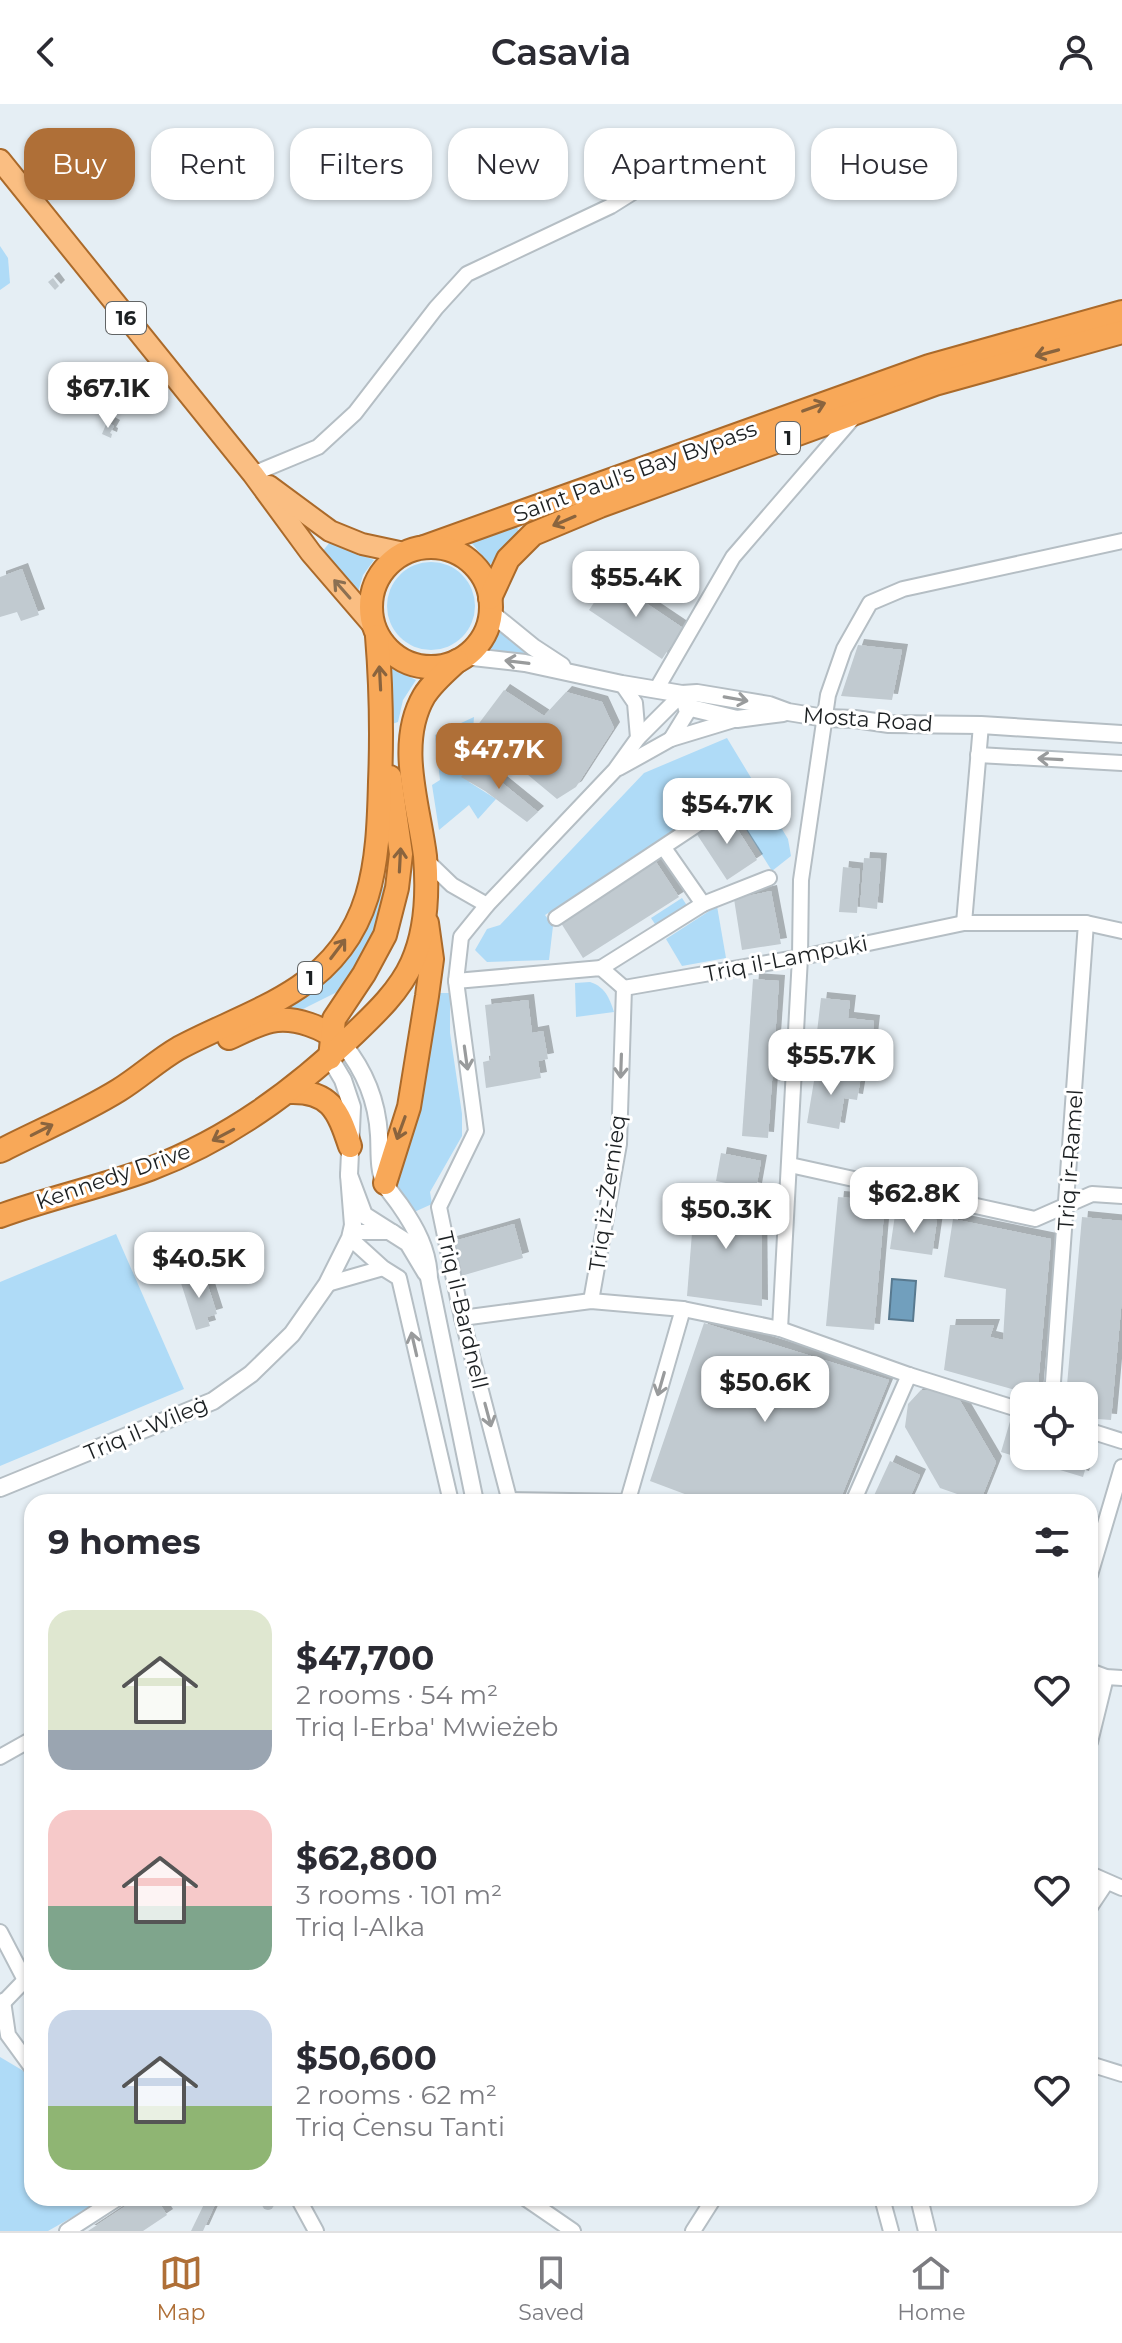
<!DOCTYPE html>
<html lang="en">
<head>
<meta charset="utf-8">
<style>
  :root { --surface:#fff; --page:#f2f2f3; --text:#2b2b33; --muted:#7c7c81; --line:#e1e1e2; --accent:#af6f37 }
  body { margin:0; font-family:Montserrat,sans-serif; background:var(--page); color:var(--text); height:100vh; display:flex; flex-direction:column; font-size:30px; white-space:nowrap }
  * { box-sizing:border-box; margin:0 }
  p { font-size:26px; color:var(--muted) }
  .icon { flex:none; width:44px; height:44px; fill:none; stroke:currentColor; stroke-width:2; stroke-linecap:round; stroke-linejoin:round }
  .map { position:relative; flex:1; overflow:hidden }
  .sheet { position:absolute; left:24px; top:1390px; width:1074px; height:712px; display:flex; flex-direction:column; background:var(--surface); border-radius:24px; box-shadow:0 2px 6px #0004 }
  .sheet>* { flex:none }
  .hud { position:absolute; left:24px; top:24px; width:1074px; height:72px; display:flex; gap:16px }
  .controls { position:absolute; left:1010px; top:1278px; display:grid; gap:16px }
  .controls a { display:grid; place-items:center; width:88px; height:88px; border-radius:16px; background:var(--surface); box-shadow:0 2px 6px #0004; font-size:40px }
  .price { position:absolute; translate:-50% -68px; padding:0 18px; border-radius:16px; background:#fff; color:#222; font-size:26px; line-height:52px; filter:drop-shadow(0 2px 4px #0008) }
  .price::after { content:''; position:absolute; left:50%; top:48px; width:24px; height:18px; margin-left:-12px; background:inherit; clip-path:polygon(0 0,100% 0,50% 100%) }
  .price.current { background:var(--accent); color:#fff }
  ul { padding:0; list-style:none }
  li { display:flex; align-items:center; gap:24px; height:200px; padding:0 24px }
  li span { display:grid; place-items:center; flex:none; width:224px; height:160px; border-radius:24px; color:#555 }
  li>.icon { margin-inline-start:auto }
  span .icon { width:96px; height:96px; fill:#fffc; stroke-width:1 }
  li b { font-size:34px }
  h2 { display:flex; justify-content:space-between; align-items:center; height:96px; padding:0 24px; font-size:34px }
  .tag { padding:0 28px; border-radius:24px; background:var(--surface); box-shadow:0 2px 6px #0004; font-size:28px; line-height:72px }
  .tag.current { background:var(--accent); color:#fff }
  header { display:flex; justify-content:space-between; align-items:center; height:104px; padding:0 24px; background:var(--surface); font-size:36px; font-weight:600 }
  .tabs { display:flex; justify-content:space-around; align-items:center; height:112px; border-top:2px solid var(--line); background:var(--surface); font-size:22px; color:var(--muted) }
  .tabs a { display:grid; justify-items:center; gap:4px }
  .tabs .current { color:var(--accent) }
  .map>svg:first-child { display:block }
</style>
</head>
<body>
<header><svg class="icon" aria-label="back" viewBox="0 0 24 24"><path d="M15 5l-7 7 7 7"/></svg>Casavia<svg class="icon" aria-label="person" viewBox="0 0 24 24"><circle cx="12" cy="8" r="4"/><path d="M4 21q1-7 8-7t8 7"/></svg></header>
<div class="map">
<svg width="1122" height="2127" viewBox="0 0 1122 2127">
  <defs>
    <filter id="shadow"><feDropShadow dx="6" dy="-6" stdDeviation="0" flood-color="#0004"/></filter>
  </defs>
  <rect width="100%" height="100%" fill="#e5eef4"/>
  <g fill="#afdbf7">
    <polygon points="0,142 8,154 10,179 0,186"/>
    <polygon points="516,421 520,430 503,444 490,461 470,437"/>
    <polygon points="330,438 374,456 363,471 358,488 322,448"/>
    <circle cx="431" cy="502" r="44"/>
    <polygon points="497,521 526,545 523,552 487,544"/>
    <polygon points="390,563 416,576 403,596 398,618 392,620"/>
    <polygon points="474,613 469,678 496,695 478,715 469,701 439,726 432,681 440,676 435,631"/>
    <polygon points="727,634 788,735 791,752 772,767 727,695 545,811 553,822 549,856 487,858 475,846 487,825 500,821 644,669"/>
    <polygon points="386,776 379,822 363,857 341,886 303,905 276,904 352,846 371,813"/>
    <polygon points="682,794 688,803 657,823 651,814"/>
    <polygon points="717,802 726,854 682,862 666,835"/>
    <path d="M590 878C605 883 609 893 614 908L576 913 575 879Z"/>
    <polygon points="439,889 450,889 450,929 462,1010 462,1032 430,1088 432,1100 412,1109 397,1083 396,1069 419,994"/>
    <polygon points="116,1130 184,1285 0,1362 0,1178"/>
    <polygon points="0,1953 32,1972 32,2094 106,2094 48,2127 0,2127"/>
  </g>
  <polygon fill="#719fbd" stroke="#58798f" stroke-width="2" points="892,1175 916,1177 913,1217 889,1215"/>
  <g fill="#c1cad0" filter="url(#shadow)">
    <polygon points="53,174 59,182 55,186 48,178"/>
    <polygon points="107,318 114,322 110,329 112,330 111,334 102,330"/>
    <polygon points="22,465 39,511 21,517 17,508 0,513 0,473"/>
    <polygon points="610,475 683,524 662,555 589,506"/>
    <polygon points="858,541 902,546 892,596 841,592"/>
    <polygon points="504,586 544,612 566,588 602,598 614,624 576,683 557,695 474,626"/>
    <polygon points="475,657 538,708 527,718 485,687 461,673"/>
    <polygon points="727,709 757,756 727,776 696,729"/>
    <polygon points="864,754 881,755 877,805 860,803"/>
    <polygon points="656,758 679,793 583,854 561,819"/>
    <polygon points="843,763 860,765 857,809 839,808"/>
    <polygon points="771,787 781,840 742,846 734,795"/>
    <polygon points="753,875 779,877 768,1034 742,1032"/>
    <polygon points="821,894 850,897 848,914 874,917 872,935 817,928"/>
    <polygon points="528,896 532,929 543,927 548,955 538,957 541,974 486,984 483,958 491,956 485,901"/>
    <polygon points="817,931 874,940 872,954 878,955 875,972 812,963"/>
    <polygon points="816,965 861,972 857,996 844,994 839,1025 807,1019"/>
    <polygon points="721,1049 761,1057 756,1085 716,1077"/>
    <polygon points="695,1091 761,1098 762,1202 687,1192"/>
    <polygon points="838,1093 885,1097 874,1226 826,1222"/>
    <polygon points="895,1111 937,1116 932,1151 890,1145"/>
    <polygon points="1082,1113 1122,1117 1122,1194 1111,1316 1084,1314 1084,1292 1066,1292"/>
    <polygon points="953,1115 1051,1135 1037,1292 944,1266 950,1221 994,1221 990,1233 1003,1236 1006,1185 944,1173"/>
    <polygon points="514,1120 523,1154 461,1172 451,1138"/>
    <polygon points="204,1169 217,1210 207,1213 210,1222 196,1226 180,1176"/>
    <polygon points="704,1219 889,1276 839,1398 697,1398 698,1395 650,1377"/>
    <polygon points="921,1286 941,1286 959,1295 996,1358 980,1398 940,1384 905,1323 908,1300"/>
    <polygon points="1011,1314 1024,1318 1024,1352 1084,1352 1084,1336 1093,1339 1083,1373 1001,1348"/>
    <polygon points="890,1357 920,1371 908,1398 871,1398"/>
    <circle cx="268" cy="2100" r="6"/>
    <polygon points="138,2094 156,2094 167,2111 143,2127 88,2127"/>
    <polygon points="207,2094 218,2094 203,2127 191,2127"/>
  </g>
  <g fill="none" stroke-linecap="round" stroke-linejoin="round">
    <defs>
      <g id="minor">
        <polyline points="253,370 318,343 355,309 436,204 467,170 611,102 646,80"/>
        <polyline points="656,586 733,453 853,314"/>
        <polyline points="638,634 682,590 687,609 671,635"/>
        <polyline points="978,651 1122,659"/>
        <polyline points="619,664 671,635 737,615"/>
        <polyline points="664,744 703,800"/>
        <polyline points="425,755 452,781 487,801"/>
        <polyline points="556,814 728,700"/>
        <polyline points="964,819 981,621"/>
        <polyline points="601,864 703,800 769,774"/>
        <polyline points="456,877 601,864 624,884"/>
        <polyline points="624,884 807,852 964,819 1086,819 1122,827"/>
        <polyline points="790,1061 1035,1115 1092,1090 1122,1092"/>
        <polyline points="351,1128 393,1128"/>
        <polyline points="350,1134 383,1164 399,1174 451,1398"/>
        <polyline points="327,1180 383,1164"/>
        <polyline points="591,1197 619,1040 624,884"/>
        <polyline points="462,1214 591,1197 683,1205 780,1225 909,1271 1024,1307"/>
        <polyline points="780,1225 800,853 801,776 828,591 844,545 870,499 903,485 1122,437"/>
        <polyline points="1052,1292 1086,819"/>
        <polyline points="1084,1325 1122,1337"/>
        <polyline points="509,1396 633,1398"/>
        <polyline points="628,1396 683,1205"/>
        <polyline points="510,1398 462,1214 439,1103 476,1027 456,877 461,833 487,801 615,666 638,634 635,599 622,580"/>
        <polyline points="853,1398 909,1271"/>
        <polyline points="1090,1471 1122,1363"/>
        <polyline points="1090,1567 1106,1573 1122,1574"/>
        <polyline points="1090,1638 1106,1573"/>
        <polyline points="0,1653 32,1635"/>
        <polyline points="1090,1770 1122,1784"/>
        <polyline points="1090,1803 1106,1779"/>
        <polyline points="0,1828 25,1876"/>
        <polyline points="3,1897 8,1931 32,1964"/>
        <polyline points="0,1902 25,1876 32,1873"/>
        <polyline points="1090,1960 1122,1970"/>
        <polyline points="298,2094 316,2127"/>
        <polyline points="525,2094 573,2127"/>
        <polyline points="882,2094 891,2127"/>
        <polyline points="67,2127 118,2094"/>
        <polyline points="693,2127 714,2094"/>
      </g>
      <g id="tertiary">
        <polyline points="490,508 533,543 562,562"/>
        <polyline points="464,552 525,559 622,580 682,590 697,589 769,601 788,608 825,614 855,615 889,620 981,621 1122,630"/>
        <polyline points="682,590 691,604 737,615 783,609"/>
        <path d="M343 940C365 967 377 996 379 1031 380 1047 378 1065 385 1080 389 1087 395 1094 400 1101 416 1124 428 1146 429 1174L475 1398"/>
        <polyline points="330,954 343,976 352,1003 349,1071 364,1111 408,1139 426,1169"/>
        <polyline points="0,1384 213,1297 251,1270 292,1230 327,1180 350,1134 353,1121 349,1071"/>
        <polyline points="919,2094 927,2127"/>
      </g>
      <g id="primary">
        <polyline points="0,56 253,370 311,449 373,521"/>
        <polyline points="269,382 330,427 362,440 404,449"/>
      </g>
      <g id="trunk">
        <polyline points="424,443 929,262 1122,208"/>
        <circle cx="431" cy="503" r="60"/>
        <polyline points="490,494 508,455 533,430 600,402 935,280 1122,228"/>
        <path d="M229 934C242 928 257 920 271 917 295 912 325 924 342 939"/>
        <polyline points="330,954 334,915 364,870 385,831 397,784 401,750 390,673"/>
        <path d="M288 988C330 986 338 1006 350 1042"/>
        <path d="M0 1047C39 1027 82 1009 119 986 140 973 158 956 179 944 218 923 262 908 299 883 374 833 378 760 380 678 382 630 381 581 377 532"/>
        <polyline points="385,1079 409,1003 427,892 432,855 427,819"/>
        <path d="M0 1112C49 1094 101 1083 150 1065 229 1035 294 987 355 929 376 909 400 886 412 859 427 826 428 788 425 752 419 702 396 640 424 592 432 579 445 568 457 557"/>
      </g>
    </defs>
    <use href="#minor" stroke="#b5bec4" stroke-width="18"/>
    <use href="#tertiary" stroke="#b5bec4" stroke-width="20"/>
    <use href="#primary" stroke="#ab6a2a" stroke-width="24"/>
    <use href="#trunk" stroke="#ab6a2a" stroke-width="26"/>
    <use href="#minor" stroke="#fff" stroke-width="14"/>
    <use href="#tertiary" stroke="#fff" stroke-width="16"/>
    <use href="#primary" stroke="#fabe82" stroke-width="20"/>
    <use href="#trunk" stroke="#f8a858" stroke-width="22"/>
  </g>
  <defs><path id="oneway-shaft" d="M-6 0H5M1.5-3L5.5 0L1.5 3" fill="none" stroke-width="1.6" stroke-linecap="round" stroke-linejoin="round" transform="scale(2)"/></defs>
  <g stroke="#8a643e">
    <use href="#oneway-shaft" transform="translate(1047 249) rotate(165)"/>
    <use href="#oneway-shaft" transform="translate(814 303) rotate(-20)"/>
    <use href="#oneway-shaft" transform="translate(564 417) rotate(157)"/>
    <use href="#oneway-shaft" transform="translate(380 574) rotate(-93)"/>
    <use href="#oneway-shaft" transform="translate(400 756) rotate(-87)"/>
    <use href="#oneway-shaft" transform="translate(338 845) rotate(-53)"/>
    <use href="#oneway-shaft" transform="translate(401 1024) rotate(110)"/>
    <use href="#oneway-shaft" transform="translate(42 1026) rotate(-27)"/>
    <use href="#oneway-shaft" transform="translate(223 1031) rotate(152)"/>
  </g>
  <use stroke="#8c7052" href="#oneway-shaft" transform="translate(342 485) rotate(-131)"/>
  <g stroke="#999b9c">
    <use href="#oneway-shaft" transform="translate(517 558) rotate(-173)"/>
    <use href="#oneway-shaft" transform="translate(736 595) rotate(10)"/>
    <use href="#oneway-shaft" transform="translate(1050 655) rotate(-177)"/>
    <use href="#oneway-shaft" transform="translate(466 954) rotate(82)"/>
    <use href="#oneway-shaft" transform="translate(621 962) rotate(92)"/>
    <use href="#oneway-shaft" transform="translate(414 1240) rotate(-103)"/>
    <use href="#oneway-shaft" transform="translate(661 1280) rotate(106)"/>
    <use href="#oneway-shaft" transform="translate(488 1311) rotate(75)"/>
  </g>
  <g text-anchor="middle" stroke-width="6" stroke-linejoin="round" paint-order="stroke">
    <g fill="#fff" stroke="#616465" stroke-width="2">
      <rect x="106" y="198" width="40" height="32" rx="6"/>
      <rect x="776" y="318" width="24" height="32" rx="6"/>
      <rect x="298" y="858" width="24" height="32" rx="6"/>
    </g>
    <g font-size="20" font-weight="bold" fill="#1d2123">
      <text x="126" y="221">16</text>
      <text x="788" y="341">1</text>
      <text x="310" y="881">1</text>
    </g>
    <g font-size="22" fill="#1d2123" stroke="#fff">
      <text transform="translate(635 367) rotate(-20)" y="8">Saint Paul's Bay Bypass</text>
      <text transform="translate(868 615) rotate(4)" y="8">Mosta Road</text>
      <text transform="translate(786 854) rotate(-11)" y="8">Triq il-Lampuki</text>
      <text transform="translate(1070 1056) rotate(-86)" y="8">Triq ir-Ramel</text>
      <text transform="translate(113 1072) rotate(-19)" y="8">Kennedy Drive</text>
      <text transform="translate(607 1089) rotate(-82)" y="8">Triq iż-Żernieq</text>
      <text transform="translate(463 1206) rotate(77)" y="8">Triq il-Bardnell</text>
      <text transform="translate(146 1324) rotate(-23)" y="8">Triq il-Wileġ</text>
    </g>
  </g>
</svg>
<div class="controls">
<a><svg class="icon" aria-label="locate" viewBox="0 0 24 24"><circle cx="12" cy="12" r="6"/><path d="M12 2v4M12 18v4M2 12h4M18 12h4"/></svg></a>
</div>
<b class="price" style="left:108px;top:326px">$67.1K</b>
<b class="price" style="left:636px;top:515px">$55.4K</b>
<b class="price current" style="left:499px;top:687px">$47.7K</b>
<b class="price" style="left:727px;top:742px">$54.7K</b>
<b class="price" style="left:831px;top:993px">$55.7K</b>
<b class="price" style="left:914px;top:1131px">$62.8K</b>
<b class="price" style="left:726px;top:1147px">$50.3K</b>
<b class="price" style="left:199px;top:1196px">$40.5K</b>
<b class="price" style="left:765px;top:1320px">$50.6K</b>
<div class="hud">
<a class="tag current">Buy</a>
<a class="tag">Rent</a>
<a class="tag">Filters</a>
<a class="tag">New</a>
<a class="tag">Apartment</a>
<a class="tag">House</a>
</div>
<section class="sheet">
<h2>9 homes<svg class="icon" aria-label="filters" viewBox="0 0 24 24"><path d="M4 7h16M4 17h16"/><circle cx="9" cy="7" r="2"/><circle cx="15" cy="17" r="2"/></svg></h2>
<ul>
<li><span style="background:linear-gradient(#dfe7d0 75%,#9aa5b1 0)"><svg class="icon" aria-label="home" viewBox="0 0 24 24"><path d="M3 11l9-7 9 7M6 9v11h12V9"/></svg></span><div><b>$47,700</b><p>2 rooms · 54 m²</p><p>Triq l-Erba' Mwieżeb</p></div><svg class="icon" aria-label="heart" viewBox="0 0 24 24"><path d="M12 20l-8-8c-3-5 5-10 8-4 3-6 11-1 8 4z"/></svg></li>
<li><span style="background:linear-gradient(#f6c9c9 60%,#7fa58c 0)"><svg class="icon" aria-label="home" viewBox="0 0 24 24"><path d="M3 11l9-7 9 7M6 9v11h12V9"/></svg></span><div><b>$62,800</b><p>3 rooms · 101 m²</p><p>Triq l-Alka</p></div><svg class="icon" aria-label="heart" viewBox="0 0 24 24"><path d="M12 20l-8-8c-3-5 5-10 8-4 3-6 11-1 8 4z"/></svg></li>
<li><span style="background:linear-gradient(#c9d6e8 60%,#8fb573 0)"><svg class="icon" aria-label="home" viewBox="0 0 24 24"><path d="M3 11l9-7 9 7M6 9v11h12V9"/></svg></span><div><b>$50,600</b><p>2 rooms · 62 m²</p><p>Triq Ċensu Tanti</p></div><svg class="icon" aria-label="heart" viewBox="0 0 24 24"><path d="M12 20l-8-8c-3-5 5-10 8-4 3-6 11-1 8 4z"/></svg></li>
</ul>
</section>
</div>
<nav class="tabs">
<a class="current"><svg class="icon" aria-label="map" viewBox="0 0 24 24"><path d="M3 6l6-2 6 2 6-2v14l-6 2-6-2-6 2zM9 4v14M15 6v14"/></svg>Map</a>
<a><svg class="icon" aria-label="saved" viewBox="0 0 24 24"><path d="M7 4h10v16l-5-4-5 4z"/></svg>Saved</a>
<a><svg class="icon" aria-label="home" viewBox="0 0 24 24"><path d="M3 11l9-7 9 7M6 9v11h12V9"/></svg>Home</a>
</nav>
</body>
</html>
